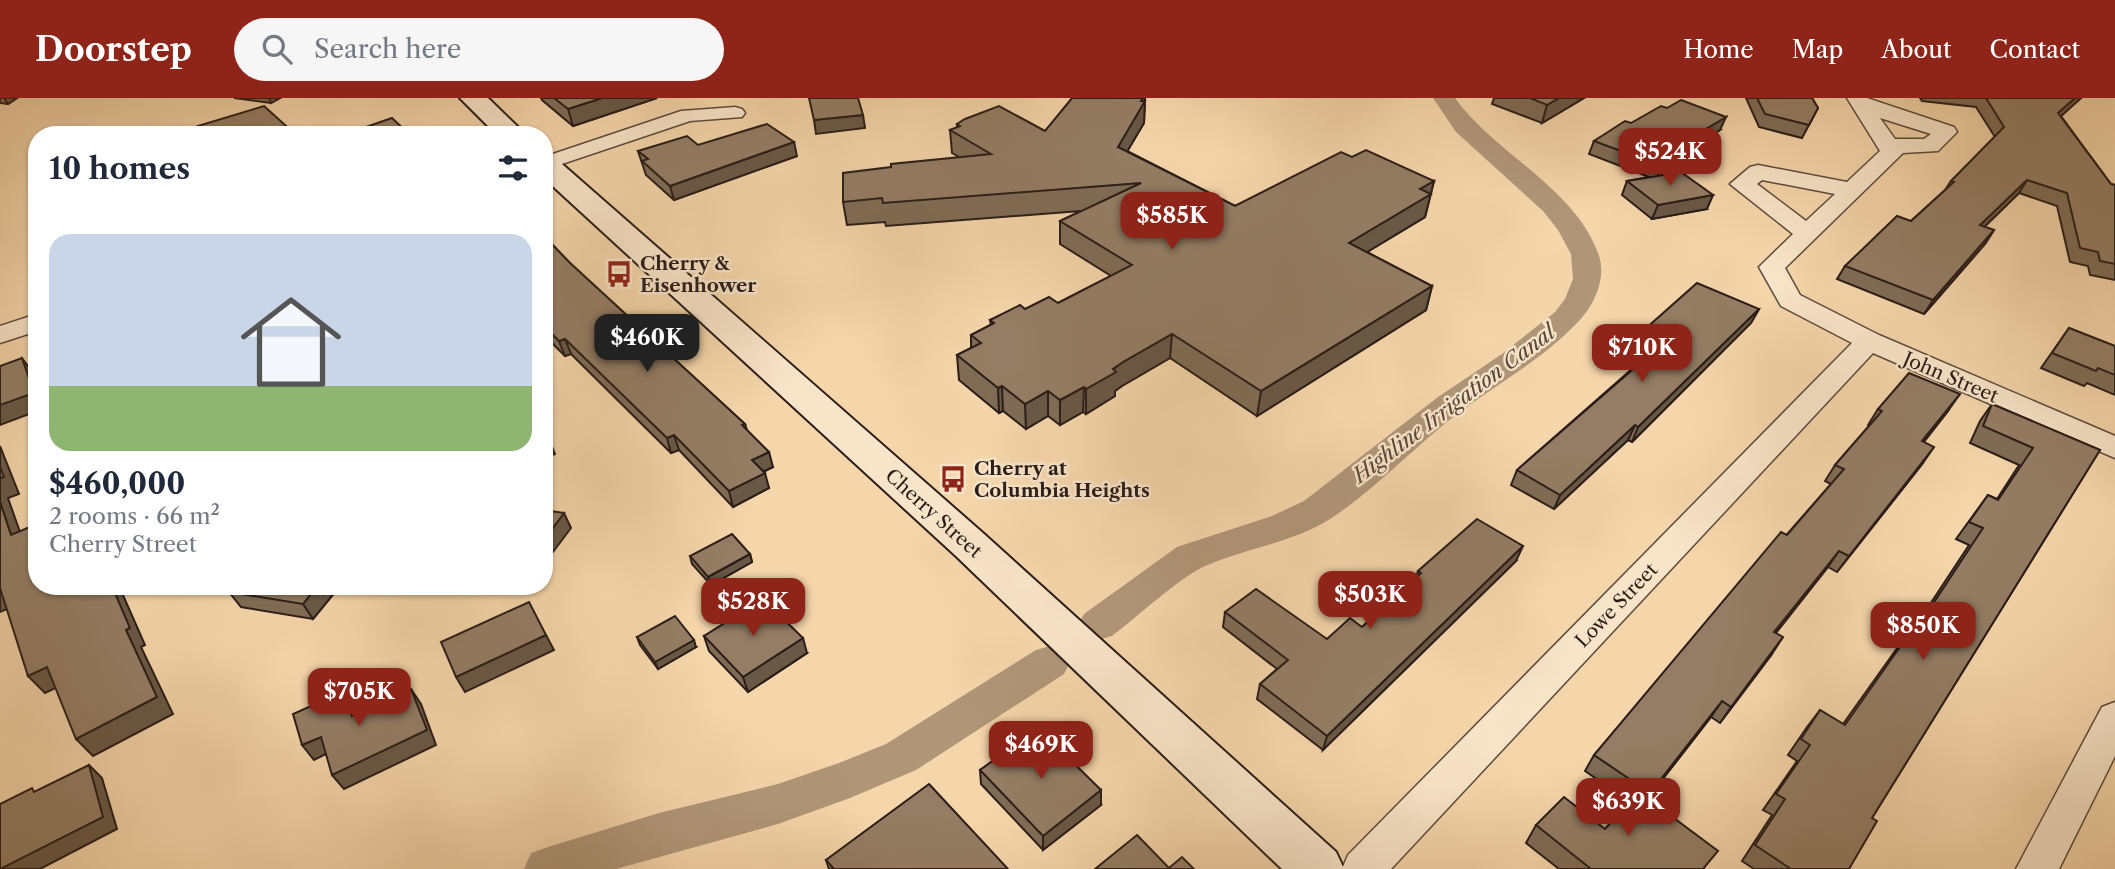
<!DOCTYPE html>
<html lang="en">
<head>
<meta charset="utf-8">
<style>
  :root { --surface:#fff; --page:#f6f6f7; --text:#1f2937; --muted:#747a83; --accent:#8f2418 }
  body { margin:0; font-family:"Libre Caslon Text",serif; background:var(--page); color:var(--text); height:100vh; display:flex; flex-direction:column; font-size:26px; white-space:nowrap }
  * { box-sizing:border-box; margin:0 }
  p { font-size:23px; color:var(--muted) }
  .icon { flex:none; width:38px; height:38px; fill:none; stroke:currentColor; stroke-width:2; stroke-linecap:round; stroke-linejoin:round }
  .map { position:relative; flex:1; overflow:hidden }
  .drawer { position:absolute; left:28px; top:28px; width:525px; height:469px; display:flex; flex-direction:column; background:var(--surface); border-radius:28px; box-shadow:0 2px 5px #0004 }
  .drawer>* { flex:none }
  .price { position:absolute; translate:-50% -60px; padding:0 16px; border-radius:14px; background:var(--accent); color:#fff; font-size:23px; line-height:46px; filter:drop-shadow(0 2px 4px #0008) }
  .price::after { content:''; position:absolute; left:50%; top:42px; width:21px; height:16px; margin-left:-10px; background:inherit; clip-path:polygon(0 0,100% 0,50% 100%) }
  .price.active { background:#222; color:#fff }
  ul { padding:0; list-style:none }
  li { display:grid; align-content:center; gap:14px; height:371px; padding:0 21px }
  li span { display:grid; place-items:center; height:217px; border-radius:21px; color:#555 }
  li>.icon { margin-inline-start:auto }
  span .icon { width:126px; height:126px; fill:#fffc; stroke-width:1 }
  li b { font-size:30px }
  h2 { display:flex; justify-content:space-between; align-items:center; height:84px; padding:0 21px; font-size:30px }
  header { display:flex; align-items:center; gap:42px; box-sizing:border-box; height:98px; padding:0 35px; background:var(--accent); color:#fff }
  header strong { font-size:33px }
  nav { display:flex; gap:38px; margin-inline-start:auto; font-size:24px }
  .search { width:490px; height:63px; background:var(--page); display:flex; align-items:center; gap:18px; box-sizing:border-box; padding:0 24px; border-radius:38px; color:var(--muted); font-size:26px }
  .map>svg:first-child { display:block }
</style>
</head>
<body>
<header>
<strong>Doorstep</strong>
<div class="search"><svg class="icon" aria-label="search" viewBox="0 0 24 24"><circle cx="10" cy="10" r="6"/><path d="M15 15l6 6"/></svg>Search here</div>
<nav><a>Home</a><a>Map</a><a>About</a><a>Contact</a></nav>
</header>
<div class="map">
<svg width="2115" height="771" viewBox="0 0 2115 771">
  <rect width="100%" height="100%" fill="#f5d5aa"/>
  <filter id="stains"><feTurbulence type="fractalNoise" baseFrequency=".00286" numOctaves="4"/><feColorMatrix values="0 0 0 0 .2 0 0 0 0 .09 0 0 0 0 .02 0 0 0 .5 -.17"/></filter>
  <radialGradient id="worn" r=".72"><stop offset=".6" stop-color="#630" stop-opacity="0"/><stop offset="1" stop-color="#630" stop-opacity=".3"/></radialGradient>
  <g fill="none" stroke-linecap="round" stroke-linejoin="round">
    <g fill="#b09679" fill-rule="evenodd">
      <path d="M1433 0H1455C1495 56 1573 88 1598 155 1608 180 1593 210 1575 227 1542 261 1499 285 1461 313 1418 345 1374 393 1330 421 1292 445 1246 450 1205 468 1180 479 1136 520 1112 538L1098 542 1084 538 1078 527 1084 516 1177 449 1272 418 1304 403 1438 299 1502 256 1555 214 1565 201 1573 181 1571 156 1558 132 1543 113 1456 34Z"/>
      <polygon points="1050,548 1064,552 1070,564 1064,576 916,672 850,700 778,726 616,771 524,771 531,755 548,749 659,715 778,686 839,665 886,646 1036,552"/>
    </g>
    <defs>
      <g id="minor">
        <path d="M1847 0H1867L1954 29 1957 34 1938 53 1903 55 1785 170 1800 197 1879 237 2115 338V360L1873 255 1391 771H1342L1348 757 1852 245 1781 208 1759 169 1793 136 1730 86 1750 69 1758 67 1847 84 1880 53ZM1880 20 1931 36 1924 41H1895ZM1762 82 1835 96 1806 123 1757 86Z"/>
        <polygon points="735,9 742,11 745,15 742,19 690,23 544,72 544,59 681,13"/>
        <polygon points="37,216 37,233 0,245 0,228"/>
        <polygon points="2115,604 2115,658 2059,771 2016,771 2102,609"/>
      </g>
      <g id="secondary">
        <polygon points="460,0 488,0 526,37 497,37"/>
        <polygon points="544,57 554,59 984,436 1336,754 1344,771 1282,771 956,458 544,80"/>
      </g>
    </defs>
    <use href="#minor" stroke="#5d4b3d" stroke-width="3"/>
    <use href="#secondary" stroke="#2a1d19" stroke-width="4"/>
    <use href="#minor" fill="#f8e4c8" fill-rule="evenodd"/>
    <use href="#secondary" fill="#f8e4c8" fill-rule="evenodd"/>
  </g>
  <g fill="#7f6c56" stroke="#2a1d19" stroke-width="2">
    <polygon points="0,0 17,0 8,6 0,5"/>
    <polygon points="234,0 280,0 271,5"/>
    <polygon points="541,0 657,0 573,28 542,2"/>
    <polygon points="1145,0 1144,25 1127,53 1235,108 1352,59 1434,83 1425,119 1367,154 1432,188 1426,212 1257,318 1170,260 1122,288 1115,293 1115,298 1086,316 1083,314 1060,327 1048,318 1026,331 1003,313 999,315 959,282 957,257 971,250 971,237 991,227 990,222 1025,211 1058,205 1111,178 1060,146 1060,123 1081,113 886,128 885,124 847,127 843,104 959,59 952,55 950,32 957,30 957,26 1045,33"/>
    <polygon points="1494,0 1584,0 1542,25 1492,6"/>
    <polygon points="1746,0 1812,0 1818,10 1802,40 1759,29"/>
    <polygon points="1920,0 2081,0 2061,18 2111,86 2115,87 2115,182 2090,177 2088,168 2070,164 2057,108 2019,95 1984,129 1994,132 1985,146 1924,216 1837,181 1845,168 1911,123 1945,92 1951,83 1995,39 1976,9 1922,3"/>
    <polygon points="1631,25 1720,32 1689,51 1685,61 1663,77 1707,111 1652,121 1622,97 1627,83 1649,79 1589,56 1594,43"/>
    <polygon points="698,47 797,58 674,102 646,77 638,53"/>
    <polygon points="544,138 570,165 745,326 747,332 773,369 763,374 769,390 733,409 679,352 671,355 571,256 565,258 544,237"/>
    <polygon points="1759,211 1751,225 1632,344 1628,342 1554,411 1511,387 1517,372 1633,270 1640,256 1646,250 1638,247 1644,232"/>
    <polygon points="2069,230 2115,248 2115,297 2087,285 2084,288 2041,270"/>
    <polygon points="1992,306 2100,352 1872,720 1849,771 1754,771 1742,763 1772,717 1763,712 1797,663 1788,657 1807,629 1820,612 1843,626 1900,546 1914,529 1915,529 1969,447 1956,441 1988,397 1997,401 2019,367 1970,345 1980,323"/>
    <polygon points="1878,311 1948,313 1924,344 1923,365 1837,474 1828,469 1776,535 1772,556 1720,625 1711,619 1648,700 1704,771 1559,771 1526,745 1536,727 1605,731 1630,704 1585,673 1594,657 1831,386 1825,383 1835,367 1869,328 1868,327"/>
    <polygon points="750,456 752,464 711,487 692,466 690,458"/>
    <polygon points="1516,463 1323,652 1257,601 1260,586 1277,571 1223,529 1225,514 1327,541 1362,529 1416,480 1418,473"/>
    <polygon points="234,488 340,488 313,521 241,509 229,494"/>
    <polygon points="704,538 807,555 748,594 709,553"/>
    <polygon points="637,539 696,549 658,571 640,547"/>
    <polygon points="980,672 1101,707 1043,752 981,686"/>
    <polygon points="826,762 1008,771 829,771"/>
  </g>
  <g fill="#685846" stroke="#2a1d19" stroke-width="2">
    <polygon points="4,0 17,0 8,6"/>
    <polygon points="269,0 280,0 271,5"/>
    <polygon points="602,0 657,0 573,28 568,11"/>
    <polygon points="1136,0 1145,0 1144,25 1117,71 1118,49"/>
    <polygon points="1559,0 1584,0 1542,25 1547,7"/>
    <polygon points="2075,0 2081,0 2050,28 2058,15"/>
    <polygon points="863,17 865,30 816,36 814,22"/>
    <polygon points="1726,19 1720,32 1689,51 1685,61 1656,82 1661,68 1684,44"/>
    <polygon points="794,44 797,58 674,102 670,88"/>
    <polygon points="2027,82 2019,95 1972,141 1980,127"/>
    <polygon points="1434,83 1425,119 1344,168 1349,145 1420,91"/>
    <polygon points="1713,97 1707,111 1652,121 1658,107"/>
    <polygon points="1994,132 1985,146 1924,216 1933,202"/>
    <polygon points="1432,188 1426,212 1257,318 1261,293"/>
    <polygon points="1759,211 1751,225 1632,344 1638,329"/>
    <polygon points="1172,236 1170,260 1122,288 1115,293 1115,298 1086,316 1086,291 1123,264"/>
    <polygon points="565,241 571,256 565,258 559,243"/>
    <polygon points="22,260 33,275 37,285 37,313 0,327 0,307"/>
    <polygon points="1002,288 1003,313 999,315 998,290"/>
    <polygon points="1084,289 1083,314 1060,327 1060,302"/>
    <polygon points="1048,293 1048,318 1026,331 1025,306"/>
    <polygon points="1960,296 1948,313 1911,360 1922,343"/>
    <polygon points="1635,327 1628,342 1554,411 1560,397"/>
    <polygon points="674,337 679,352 671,355 667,340"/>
    <polygon points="549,341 555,356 544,361 544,343"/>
    <polygon points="0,348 19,396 8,400 27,454 11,437 0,404"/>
    <polygon points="1934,349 1923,365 1837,474 1849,458"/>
    <polygon points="769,354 773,369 756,377 752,362"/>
    <polygon points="765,375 769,390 733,409 729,393"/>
    <polygon points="564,415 571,430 544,466 544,442"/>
    <polygon points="1523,448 1516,463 1323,652 1327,638"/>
    <polygon points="1839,453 1828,469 1763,551 1774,534"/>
    <polygon points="750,456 752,464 711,487 708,479"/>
    <polygon points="112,488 119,488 145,547 141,549 173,616 93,658 76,641"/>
    <polygon points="317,488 340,488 313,521 303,506"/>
    <polygon points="1,489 17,507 0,514 0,490"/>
    <polygon points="546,537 554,552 465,594 456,579"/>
    <polygon points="1783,539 1772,556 1720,625 1731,609"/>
    <polygon points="803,540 807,555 748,594 743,579"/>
    <polygon points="694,542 696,549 658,571 655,564"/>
    <polygon points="47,569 64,586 45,595 28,578"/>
    <polygon points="411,591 421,606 436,647 344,691 332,677"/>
    <polygon points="344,593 355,608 363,633 352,618"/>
    <polygon points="1722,603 1711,619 1640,710 1650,695"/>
    <polygon points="321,639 332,653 314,662 302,647"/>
    <polygon points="89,667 102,680 117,731 40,771 1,771"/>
    <polygon points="1101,692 1101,707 1043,752 1043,738"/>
  </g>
  <g fill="#947d64" stroke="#2a1d19" stroke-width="2">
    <polygon points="554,0 602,0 568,11"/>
    <polygon points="809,0 858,0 863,17 814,22"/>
    <polygon points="1072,0 1143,0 1141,3 1145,3 1118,49 1235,108 1341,54 1352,59 1366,52 1434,83 1420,91 1431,96 1349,145 1432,188 1261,293 1172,236 1123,264 1113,271 1116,274 1086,291 1084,289 1060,302 1048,293 1025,306 1002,288 998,290 957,257 981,245 971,237 994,225 990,222 1020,207 1025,211 1049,199 1058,205 1132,167 1060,123 1141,85 883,105 882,100 843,104 843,75 891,69 891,66 991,56 950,32 960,28 957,26 965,21 999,8 1045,33"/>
    <polygon points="1530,0 1559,0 1547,7"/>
    <polygon points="1757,0 1812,0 1818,10 1809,27 1765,16"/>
    <polygon points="1986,0 2075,0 2058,15 2111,86 2115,87 2115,166 2100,163 2098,154 2080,150 2067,95 2027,82 1980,127 1994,132 1933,202 1845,168 1897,118 1911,123 1954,84 1951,83 2004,29"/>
    <polygon points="1681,2 1726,19 1684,44 1691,47 1661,68 1594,43 1625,23 1631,25 1661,8 1667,10"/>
    <polygon points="264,8 296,37 207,37 198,28"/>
    <polygon points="392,20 410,37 343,37"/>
    <polygon points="767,26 794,44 670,88 642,63 648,61 638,53 687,38 698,47"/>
    <polygon points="1681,74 1713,97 1658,107 1627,83"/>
    <polygon points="544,138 570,165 745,326 742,327 769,354 752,362 765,375 729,393 674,337 667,340 565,241 559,243 544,228"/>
    <polygon points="1697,185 1759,211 1638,329 1635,327 1560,397 1517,372 1647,259 1640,256 1658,239 1644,232"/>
    <polygon points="2069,230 2115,248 2115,277 2098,270 2096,273 2052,255"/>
    <polygon points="22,260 34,295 0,307 0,268"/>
    <polygon points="1909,275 1960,296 1922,343 1934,349 1849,458 1839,453 1774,534 1783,539 1731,609 1722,603 1650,695 1594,657 1781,434 1787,437 1844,371 1835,367 1882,313 1878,311"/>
    <polygon points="1992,306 2100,352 1872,720 1877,723 1849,771 1791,771 1755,747 1785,701 1776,696 1810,647 1801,641 1820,612 1845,627 1914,529 1917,530 1983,430 1969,424 1988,397 1998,402 2033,350 1983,328"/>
    <polygon points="544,336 549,341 544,343"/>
    <polygon points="0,369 4,379 0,380"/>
    <polygon points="0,404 11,437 32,428 37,441 37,488 112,488 130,530 126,532 157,599 76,641 47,569 28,578 0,490"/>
    <polygon points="544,412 564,415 544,442"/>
    <polygon points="1477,421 1523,448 1327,638 1260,586 1288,562 1225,514 1256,491 1327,541 1350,520 1362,529 1421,475 1418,473"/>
    <polygon points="732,436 750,456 708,479 690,458"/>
    <polygon points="234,488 317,488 303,506 229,494"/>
    <polygon points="763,501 803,540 743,579 704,538"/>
    <polygon points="529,504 546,537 456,579 441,544"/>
    <polygon points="675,518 694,542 655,564 637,539"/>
    <polygon points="411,591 427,632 332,677 321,639 302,647 293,616 344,593 352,618"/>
    <polygon points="1038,630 1101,692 1043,738 980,672"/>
    <polygon points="89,667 103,719 0,771 0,706 32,690 34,694"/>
    <polygon points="929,686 1008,771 834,771 826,762"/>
    <polygon points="1639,694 1718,753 1703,771 1591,771 1536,727 1564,699 1605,731"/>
    <polygon points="1137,737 1169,770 1182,759 1194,771 1095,771"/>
  </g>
  <defs>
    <symbol id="bus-bare" viewBox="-9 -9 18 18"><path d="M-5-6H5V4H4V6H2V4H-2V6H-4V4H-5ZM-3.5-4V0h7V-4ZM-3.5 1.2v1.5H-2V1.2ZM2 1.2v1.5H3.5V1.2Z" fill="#8f2418" stroke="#f8e4c8" stroke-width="2.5" paint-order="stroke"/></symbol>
  </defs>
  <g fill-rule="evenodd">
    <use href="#bus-bare" x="600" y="157" width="38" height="38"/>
    <use href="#bus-bare" x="934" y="362" width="38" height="38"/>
  </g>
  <g text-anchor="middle" stroke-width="5" stroke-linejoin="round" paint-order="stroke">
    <g font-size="19" font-weight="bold" fill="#2a1d19" stroke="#f8e4c8" text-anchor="start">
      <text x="640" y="172">Cherry &amp;<tspan x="640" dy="22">Eisenhower</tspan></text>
      <text x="974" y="377">Cherry at<tspan x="974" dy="22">Columbia Heights</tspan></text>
    </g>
    <g font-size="19" fill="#2a1d19" stroke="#f8e4c8">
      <text transform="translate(1951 279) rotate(23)" y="7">John Street</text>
      <text transform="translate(934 415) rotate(42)" y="7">Cherry Street</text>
      <text transform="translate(1616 507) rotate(-46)" y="7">Lowe Street</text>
    </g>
    <g font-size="21" font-style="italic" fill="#59473b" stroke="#f8e4c8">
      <text transform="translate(1454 306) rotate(-37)" y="7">Highline Irrigation Canal</text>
    </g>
  </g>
  <rect width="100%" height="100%" filter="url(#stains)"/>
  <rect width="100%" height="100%" fill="url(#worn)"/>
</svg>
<b class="price" style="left:1670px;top:90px">$524K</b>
<b class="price" style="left:1172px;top:154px">$585K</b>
<b class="price active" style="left:647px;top:276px">$460K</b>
<b class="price" style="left:1642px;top:286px">$710K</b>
<b class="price" style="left:1370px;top:533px">$503K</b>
<b class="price" style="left:753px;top:540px">$528K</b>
<b class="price" style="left:1923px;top:564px">$850K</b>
<b class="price" style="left:359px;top:630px">$705K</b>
<b class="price" style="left:1041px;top:683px">$469K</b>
<b class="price" style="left:1628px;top:740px">$639K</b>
<section class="drawer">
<h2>10 homes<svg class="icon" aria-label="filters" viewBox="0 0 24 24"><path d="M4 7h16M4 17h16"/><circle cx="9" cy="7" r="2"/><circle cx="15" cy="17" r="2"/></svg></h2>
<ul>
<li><span style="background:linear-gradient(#c9d6e8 70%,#8fb573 0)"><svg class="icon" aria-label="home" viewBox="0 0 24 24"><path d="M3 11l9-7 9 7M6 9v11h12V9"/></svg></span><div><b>$460,000</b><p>2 rooms · 66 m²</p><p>Cherry Street</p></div></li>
</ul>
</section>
</div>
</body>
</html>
